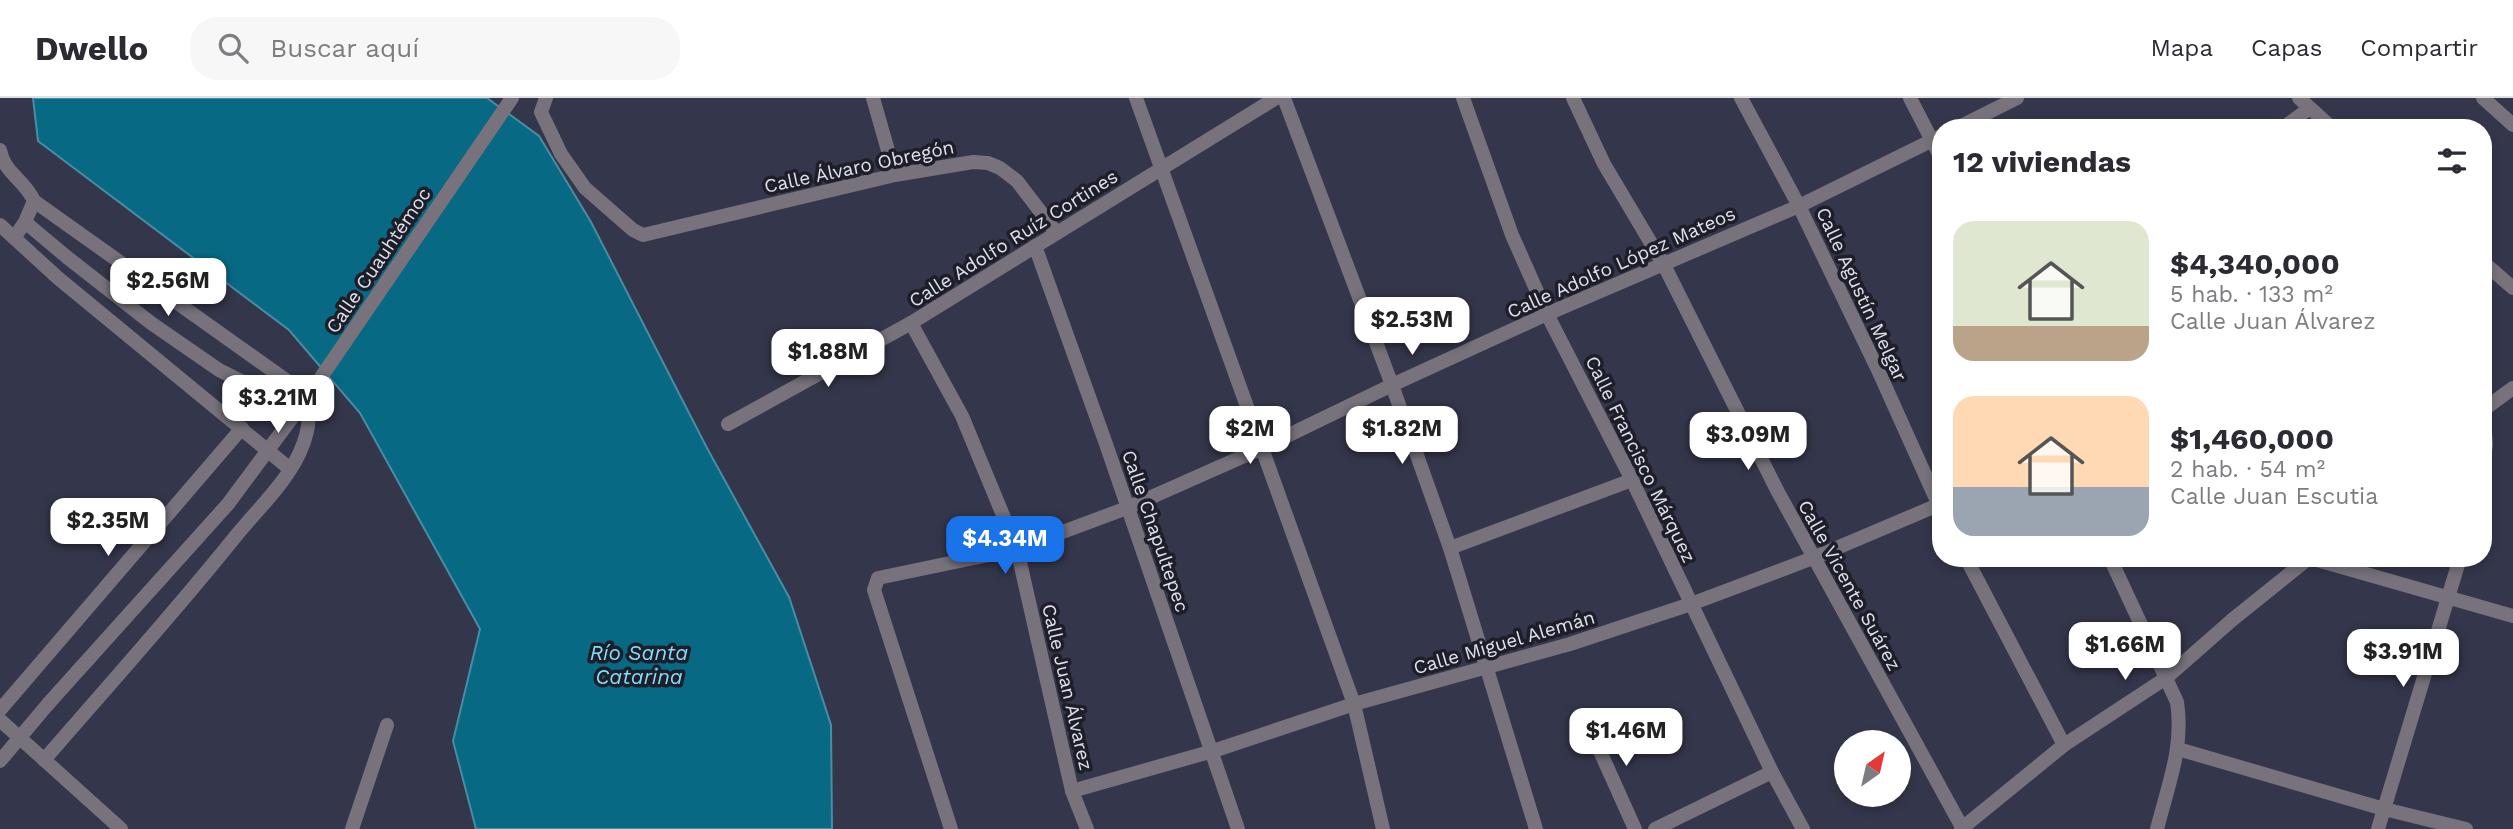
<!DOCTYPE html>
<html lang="es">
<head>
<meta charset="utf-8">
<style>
  :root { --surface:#fff; --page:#f7f7f7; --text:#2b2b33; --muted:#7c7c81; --line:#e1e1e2; --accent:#1a73e8 }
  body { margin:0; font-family:"Work Sans",sans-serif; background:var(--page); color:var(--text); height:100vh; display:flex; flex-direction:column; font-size:26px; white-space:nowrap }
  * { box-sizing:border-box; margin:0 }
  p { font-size:23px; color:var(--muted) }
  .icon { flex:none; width:38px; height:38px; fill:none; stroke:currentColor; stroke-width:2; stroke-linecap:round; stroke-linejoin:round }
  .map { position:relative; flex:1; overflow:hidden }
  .panel { position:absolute; left:1932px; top:21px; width:560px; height:448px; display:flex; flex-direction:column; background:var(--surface); border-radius:28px; box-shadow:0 4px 10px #0003 }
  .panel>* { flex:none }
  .needle { width:46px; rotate:34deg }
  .fabs { position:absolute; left:1834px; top:632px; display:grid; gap:14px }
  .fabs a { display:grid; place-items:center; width:77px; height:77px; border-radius:50%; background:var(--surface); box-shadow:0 4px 10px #0003; font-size:35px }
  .price { position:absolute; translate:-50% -60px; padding:0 16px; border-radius:14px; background:#fff; color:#222; font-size:23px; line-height:46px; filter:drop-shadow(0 2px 4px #0008) }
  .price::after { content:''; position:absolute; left:50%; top:42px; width:21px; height:16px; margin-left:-10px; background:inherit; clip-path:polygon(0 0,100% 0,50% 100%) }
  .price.on { background:var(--accent); color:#fff }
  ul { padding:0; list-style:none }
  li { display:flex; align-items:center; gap:21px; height:175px; padding:0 21px }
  li span { display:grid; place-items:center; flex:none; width:196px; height:140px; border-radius:21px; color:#555 }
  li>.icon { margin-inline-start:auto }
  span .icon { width:84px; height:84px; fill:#fffc; stroke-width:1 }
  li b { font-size:30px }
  h2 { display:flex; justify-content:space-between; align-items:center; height:84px; padding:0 21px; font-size:30px }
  header { display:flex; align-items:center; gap:42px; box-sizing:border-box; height:98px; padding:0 35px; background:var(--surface); border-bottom:2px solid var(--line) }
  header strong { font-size:33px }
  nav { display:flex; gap:38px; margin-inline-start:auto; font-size:24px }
  .search { width:490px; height:63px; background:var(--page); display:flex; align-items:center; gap:18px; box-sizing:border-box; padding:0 24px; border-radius:28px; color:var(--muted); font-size:26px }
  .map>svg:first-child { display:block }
</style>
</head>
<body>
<header>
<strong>Dwello</strong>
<div class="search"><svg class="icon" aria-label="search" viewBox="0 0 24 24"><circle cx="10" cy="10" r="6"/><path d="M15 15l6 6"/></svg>Buscar aquí</div>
<nav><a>Mapa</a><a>Capas</a><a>Compartir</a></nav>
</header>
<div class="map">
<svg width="2513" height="731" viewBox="0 0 2513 731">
  <rect width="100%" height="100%" fill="#34364b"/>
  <polygon fill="#086984" stroke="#488da4" stroke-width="2" points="33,0 487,0 539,38 591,124 707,350 789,499 831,627 832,731 476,731 453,643 480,531 360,315 289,232 38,43"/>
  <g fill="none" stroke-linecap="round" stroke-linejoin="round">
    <g stroke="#77727c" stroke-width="14">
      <polyline points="546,0 541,14 561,56 585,90 633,132 643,137 895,77 973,64 988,65 1000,70 1017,83 1056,134"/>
      <polyline points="873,0 895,77"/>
      <polyline points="1136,0 1354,606 1383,731"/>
      <polyline points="1284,0 1392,287 1450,450 1536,731"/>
      <polyline points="1463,0 1512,137 1547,216 1632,382 1772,674 1803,731"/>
      <polyline points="1573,0 1604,66 1664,167 1778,394 1963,731"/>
      <polyline points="1741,0 1799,108 1878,272 1941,412"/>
      <polyline points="1910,0 1941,60"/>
      <polyline points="2299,0 2332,30"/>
      <polyline points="2483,0 2513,27"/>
      <polyline points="1957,30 2017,0"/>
      <polyline points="2283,30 2310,10"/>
      <path d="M0 52C4 75 25 82 34 103L25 124 14 140"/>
      <path d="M34 103 297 290C314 309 310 331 300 354 286 385 257 412 235 439 174 515 108 588 44 662"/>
      <polyline points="25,124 68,160"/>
      <polyline points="0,127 58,180 290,371"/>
      <polyline points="1035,148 1106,346 1238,731"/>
      <polyline points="2483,164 2513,190"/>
      <polyline points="911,225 962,318 1017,451 1072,693 1087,731"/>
      <polyline points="2483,312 2486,346 2483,369"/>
      <polyline points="2483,312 2513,290"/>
      <polyline points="728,326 911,225 1276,0"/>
      <polyline points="1450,450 1632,382"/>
      <polyline points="1966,460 2064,647"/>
      <path d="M2110 460 2177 604C2184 649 2168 687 2157 731"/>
      <polyline points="2310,460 2513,518"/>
      <polyline points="0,612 242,330"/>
      <polyline points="0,622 121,731"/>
      <polyline points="1586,622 1635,731"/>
      <polyline points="2178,651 2384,711 2466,731"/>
      <polyline points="1072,693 1213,653 1354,606 1570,546 1691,506 1813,460 1938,407"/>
      <polyline points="352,731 387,627"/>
      <polyline points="951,731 874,492 878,480 1017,451 1127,410 1262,350 1392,287 1547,216 1799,108 1941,38"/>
      <polyline points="1655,731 1772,674"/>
      <polyline points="1961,731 2064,647 2166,580 2232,522 2309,460"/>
      <polyline points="2378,731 2460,460"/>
    </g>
    <polyline stroke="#77727c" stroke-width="14" points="0,663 48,606"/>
    <polyline stroke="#77727c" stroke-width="14" points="68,160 151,225 219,272 241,283 261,289 311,294"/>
    <polyline stroke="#77727c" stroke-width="14" points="48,606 228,406 311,294 512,0"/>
  </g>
  <g text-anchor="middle" stroke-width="7" stroke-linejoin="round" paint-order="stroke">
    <g font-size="19" fill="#dfe1ee" stroke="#1d1e28">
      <text transform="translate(859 68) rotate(-12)" y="7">Calle Álvaro Obregón</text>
      <text transform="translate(1013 140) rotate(-32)" y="7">Calle Adolfo Ruíz Cortines</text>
      <text transform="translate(378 162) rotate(-56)" y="7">Calle Cuauhtémoc</text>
      <text transform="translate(1621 164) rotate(-24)" y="7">Calle Adolfo López Mateos</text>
      <text transform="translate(1862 196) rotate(65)" y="7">Calle Agustín Melgar</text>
      <text transform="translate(1641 361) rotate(64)" y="7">Calle Francisco Márquez</text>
      <text transform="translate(1156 433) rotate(71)" y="7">Calle Chapultepec</text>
      <text transform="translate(1850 487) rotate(61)" y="7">Calle Vicente Suárez</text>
      <text transform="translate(1504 544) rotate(-16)" y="7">Calle Miguel Alemán</text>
      <text transform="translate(1068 589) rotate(77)" y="7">Calle Juan Álvarez</text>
    </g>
    <g font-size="21" font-style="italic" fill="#84dbfc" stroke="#1d1e28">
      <text x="639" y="562">Río Santa<tspan x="639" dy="24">Catarina</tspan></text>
    </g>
  </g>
</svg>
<div class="fabs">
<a><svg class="needle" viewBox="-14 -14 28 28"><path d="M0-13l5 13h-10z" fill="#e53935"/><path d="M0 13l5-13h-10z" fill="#7c7c81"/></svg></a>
</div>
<b class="price" style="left:168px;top:220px">$2.56M</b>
<b class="price" style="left:1412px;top:259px">$2.53M</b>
<b class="price" style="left:828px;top:291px">$1.88M</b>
<b class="price" style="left:278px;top:337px">$3.21M</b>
<b class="price" style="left:1250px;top:368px">$2M</b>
<b class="price" style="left:1402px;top:368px">$1.82M</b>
<b class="price" style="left:1748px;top:374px">$3.09M</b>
<b class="price" style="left:108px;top:460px">$2.35M</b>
<b class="price on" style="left:1005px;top:478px">$4.34M</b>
<b class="price" style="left:2125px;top:584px">$1.66M</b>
<b class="price" style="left:2403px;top:591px">$3.91M</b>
<b class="price" style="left:1626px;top:670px">$1.46M</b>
<section class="panel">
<h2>12 viviendas<svg class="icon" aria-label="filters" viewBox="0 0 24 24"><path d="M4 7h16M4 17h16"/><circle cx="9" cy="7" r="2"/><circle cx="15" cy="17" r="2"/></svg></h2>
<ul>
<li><span style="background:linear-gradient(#dfe7d0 75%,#b9a48a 0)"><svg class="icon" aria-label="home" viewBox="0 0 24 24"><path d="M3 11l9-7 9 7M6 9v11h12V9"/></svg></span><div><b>$4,340,000</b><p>5 hab. · 133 m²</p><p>Calle Juan Álvarez</p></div></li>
<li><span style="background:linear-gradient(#ffd9b3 65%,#9aa5b1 0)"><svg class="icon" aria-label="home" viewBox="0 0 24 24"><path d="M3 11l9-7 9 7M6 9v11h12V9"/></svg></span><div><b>$1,460,000</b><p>2 hab. · 54 m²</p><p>Calle Juan Escutia</p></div></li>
</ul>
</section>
</div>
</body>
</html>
